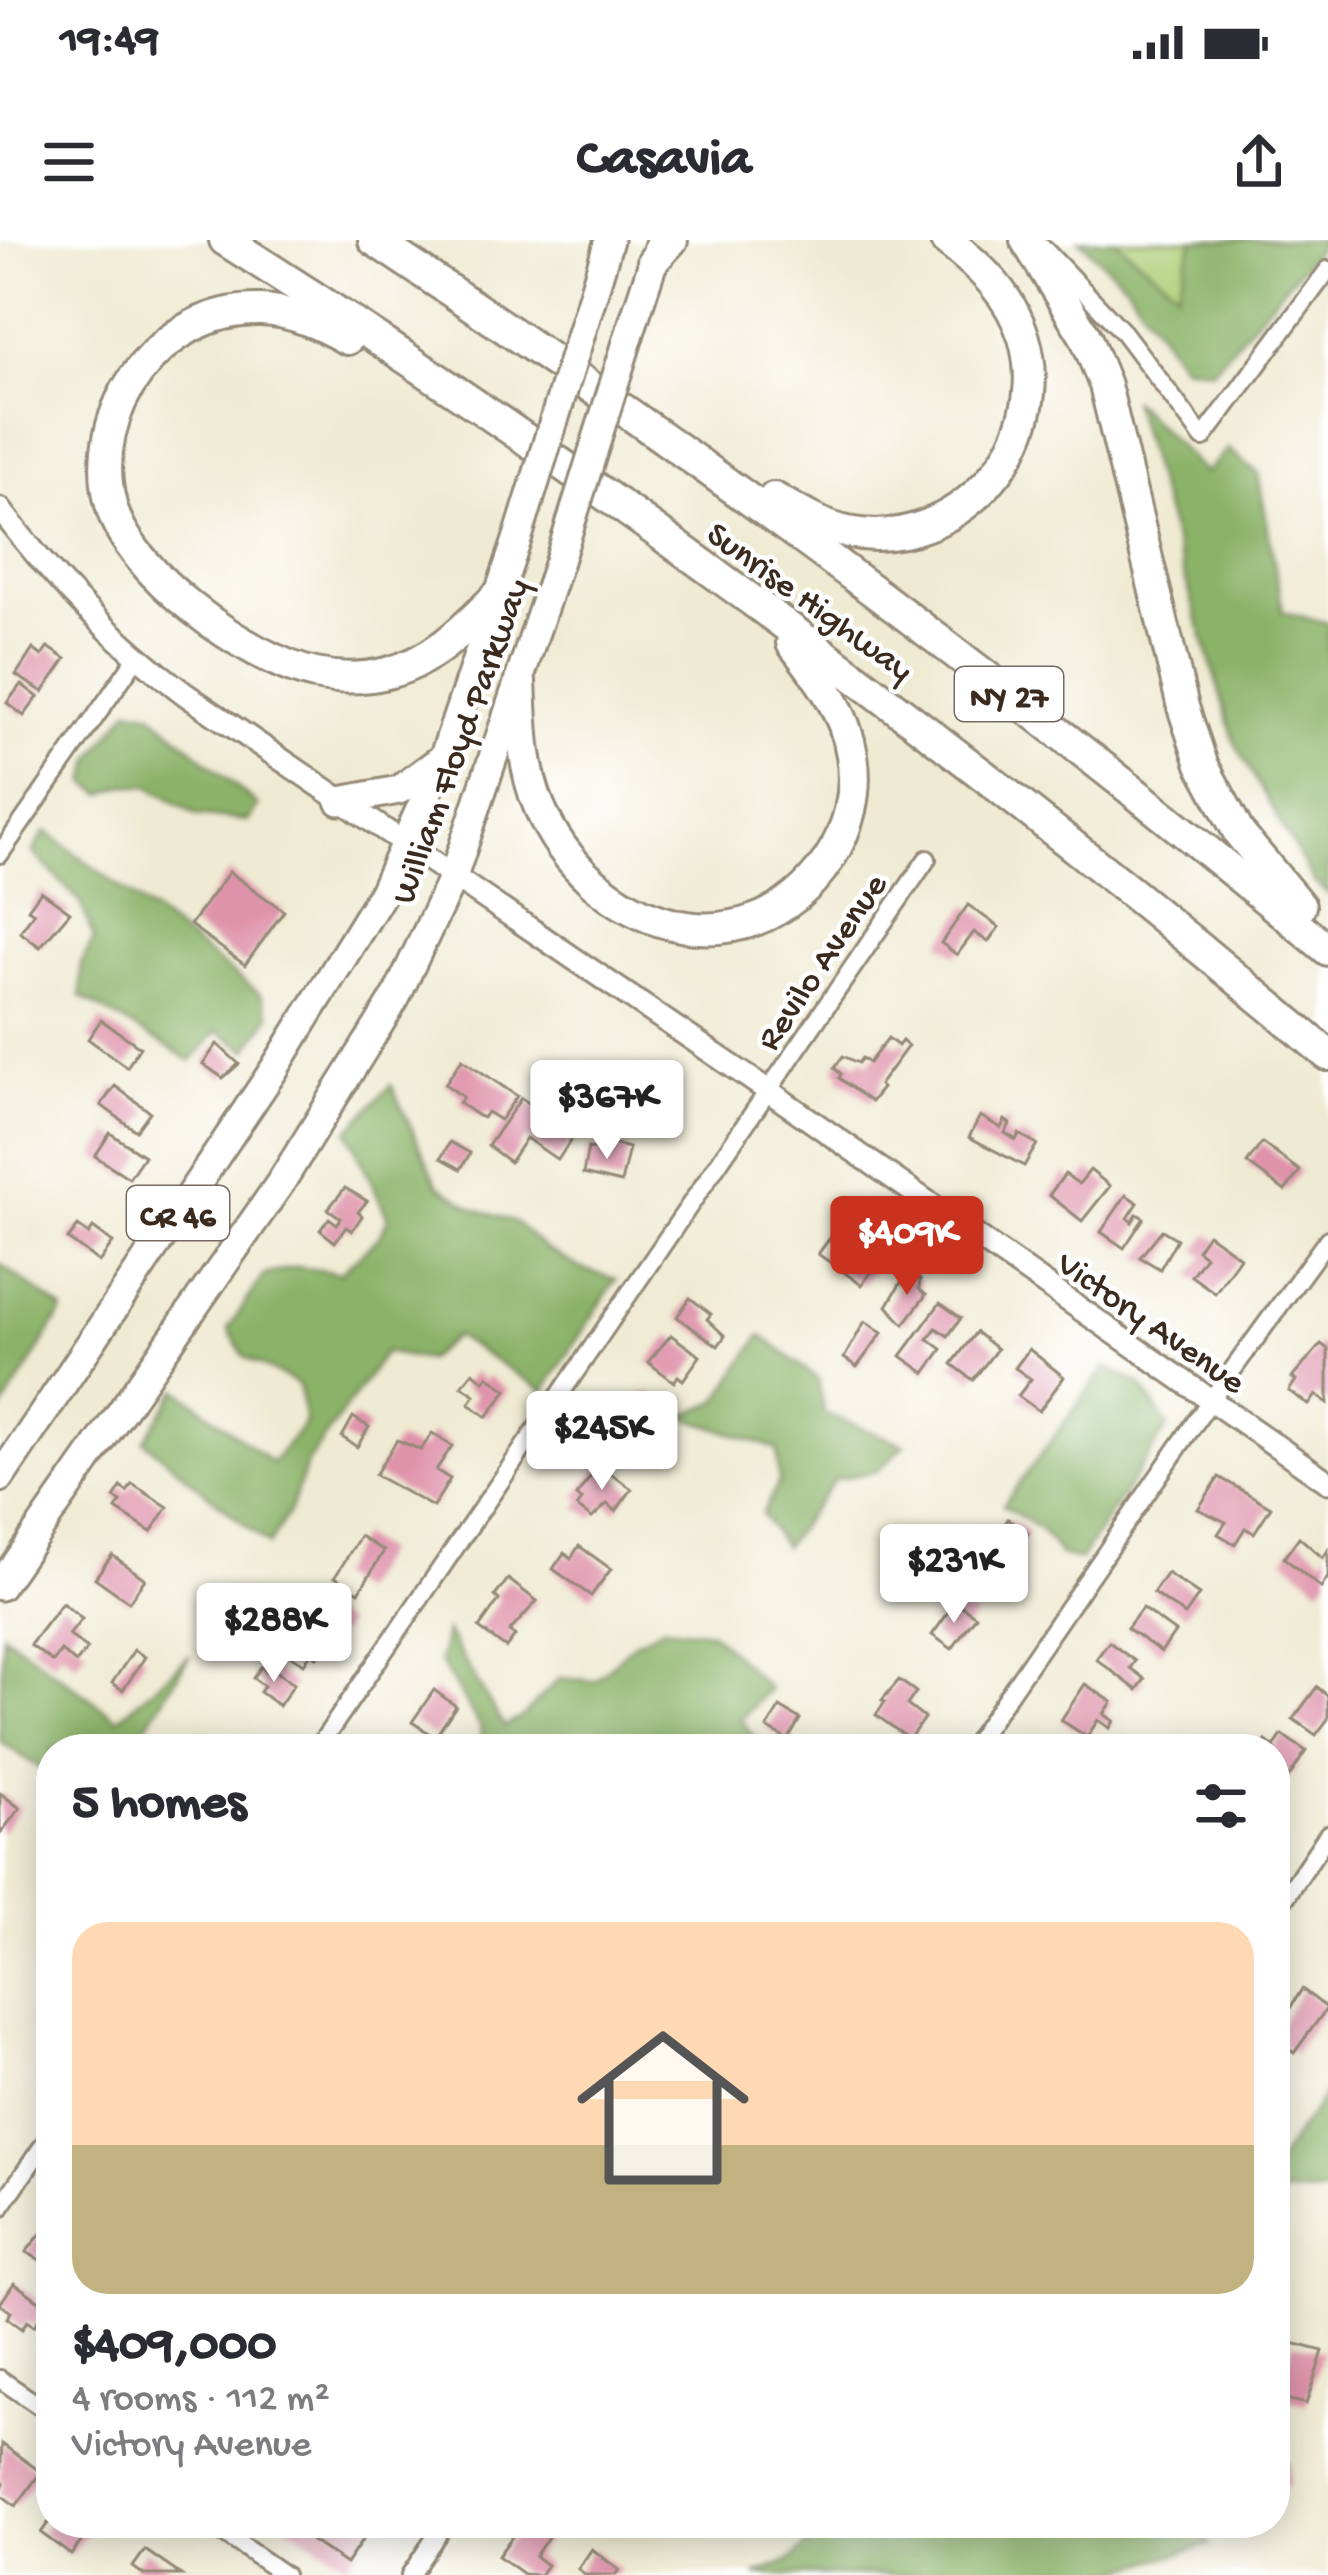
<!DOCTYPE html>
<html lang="en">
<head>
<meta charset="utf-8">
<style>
  :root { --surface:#fff; --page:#f7f7f7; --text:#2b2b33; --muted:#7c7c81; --line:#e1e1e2; --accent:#c8321e }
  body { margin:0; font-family:"Gochi Hand",sans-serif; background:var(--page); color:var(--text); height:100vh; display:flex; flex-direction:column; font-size:45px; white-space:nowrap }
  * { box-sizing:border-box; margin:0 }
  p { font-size:39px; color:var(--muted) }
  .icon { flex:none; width:66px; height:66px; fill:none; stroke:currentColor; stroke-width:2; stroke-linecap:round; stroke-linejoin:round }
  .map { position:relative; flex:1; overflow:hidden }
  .panel { position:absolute; left:36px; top:1494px; width:1254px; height:804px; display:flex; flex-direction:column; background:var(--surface); border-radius:48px; box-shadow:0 6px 30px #0003 }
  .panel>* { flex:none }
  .price { position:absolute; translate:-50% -102px; padding:0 27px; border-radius:12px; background:#fff; color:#222; font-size:39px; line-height:78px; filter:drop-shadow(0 3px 6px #0008) }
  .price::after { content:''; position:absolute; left:50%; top:72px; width:36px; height:27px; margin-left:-18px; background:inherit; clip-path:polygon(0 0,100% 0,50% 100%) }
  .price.current { background:var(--accent); color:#fff }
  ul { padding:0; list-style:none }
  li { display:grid; align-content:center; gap:24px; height:636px; padding:0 36px }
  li+li { border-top:3px solid var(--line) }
  li span { display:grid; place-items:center; height:372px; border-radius:36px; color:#555 }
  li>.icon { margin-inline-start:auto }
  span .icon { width:216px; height:216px; fill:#fffc; stroke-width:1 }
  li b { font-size:51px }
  h2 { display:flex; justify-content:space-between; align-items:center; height:144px; padding:0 36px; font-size:51px }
  .status { display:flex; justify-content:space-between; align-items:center; height:84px; padding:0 60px; background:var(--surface); direction:ltr }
  .status svg { height:33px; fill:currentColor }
  header { display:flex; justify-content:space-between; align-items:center; height:156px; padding:0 36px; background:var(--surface); font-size:54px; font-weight:700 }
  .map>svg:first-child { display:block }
</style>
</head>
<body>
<div class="status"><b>19:49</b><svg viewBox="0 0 49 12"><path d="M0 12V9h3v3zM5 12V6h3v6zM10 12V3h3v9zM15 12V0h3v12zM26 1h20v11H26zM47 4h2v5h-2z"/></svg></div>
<header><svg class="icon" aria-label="menu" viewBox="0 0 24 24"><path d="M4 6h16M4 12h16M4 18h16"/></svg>Casavia<svg class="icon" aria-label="share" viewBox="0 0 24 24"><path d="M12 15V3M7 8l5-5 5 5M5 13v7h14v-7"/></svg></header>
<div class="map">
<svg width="1328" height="2335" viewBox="0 0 1328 2335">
  <rect width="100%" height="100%" fill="#fff"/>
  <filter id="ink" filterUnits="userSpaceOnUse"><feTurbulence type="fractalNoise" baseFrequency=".00833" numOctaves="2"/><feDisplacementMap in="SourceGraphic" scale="24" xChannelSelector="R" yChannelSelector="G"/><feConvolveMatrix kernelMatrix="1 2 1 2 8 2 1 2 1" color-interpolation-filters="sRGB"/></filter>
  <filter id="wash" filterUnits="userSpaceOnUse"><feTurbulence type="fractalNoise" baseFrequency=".004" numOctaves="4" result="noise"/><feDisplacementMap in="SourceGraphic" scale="48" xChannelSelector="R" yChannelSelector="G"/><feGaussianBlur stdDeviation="2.7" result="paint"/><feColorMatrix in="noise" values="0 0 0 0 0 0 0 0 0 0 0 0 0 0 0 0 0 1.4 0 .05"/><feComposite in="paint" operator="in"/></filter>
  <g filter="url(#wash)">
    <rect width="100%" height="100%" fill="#efead2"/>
    <polygon fill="#aecf77" stroke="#747c4a" stroke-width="3" points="1114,0 1193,0 1179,52"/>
    <g fill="#8ab268" stroke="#626e43" stroke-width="3">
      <polygon points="1079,0 1114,0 1178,51 1193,0 1325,0 1212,130 1182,125 1126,44"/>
      <polygon points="1131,159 1205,233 1228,209 1258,233 1283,372 1328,383 1328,654 1314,642 1235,503"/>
      <polygon points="129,469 150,472 258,566 248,581 197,575 149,546 125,545 103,554 87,543 92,519"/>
      <polygon points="46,591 261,755 270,776 248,810 217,791 192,821 81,757 81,724 94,699 81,663 33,612"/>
      <polygon points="391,845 438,945 475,969 515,982 544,1008 582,1029 616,1039 544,1151 455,1096 427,1120 385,1112 307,1223 290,1270 269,1305 144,1201 178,1149 272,1223 305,1183 299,1145 245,1117 228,1089 264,1035 297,1027 340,1033 380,996 388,978 348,891"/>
      <polygon points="0,1024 63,1070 0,1174"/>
      <polygon points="761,1095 818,1139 824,1173 905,1205 877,1231 835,1239 784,1307 762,1274 779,1242 777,1209 682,1176 718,1161"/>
      <polygon points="1106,1127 1140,1144 1168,1186 1080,1320 1060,1315 1041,1290 1003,1265"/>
      <polygon points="663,1387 711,1392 769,1449 741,1479 762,1509 479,1509 481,1488 440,1422 446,1391 504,1487 523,1476 560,1438 595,1441 635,1402"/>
      <polygon points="3,1394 118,1479 190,1415 132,1509 51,1509 51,1536 0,1501"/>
      <polygon points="1328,1850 1328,1953 1284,1954 1275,1965 1275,1924"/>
      <polygon points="830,2283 1191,2283 1210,2305 1100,2335 756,2335 793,2319"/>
    </g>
    <g id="blocks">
      <g fill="#df93ab">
        <polygon points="48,407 66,419 43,452 16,435 33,409 42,416"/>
        <polygon points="21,444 38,457 24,476 7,463"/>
        <polygon points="229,632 284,671 245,725 190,685"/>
        <polygon points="41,651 70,672 40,707 20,692 34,673 28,669"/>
        <polygon points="968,665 999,687 988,702 974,692 957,715 941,703"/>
        <polygon points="101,780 140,807 127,827 88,799"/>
        <polygon points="888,798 898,806 902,801 908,806 879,845 882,848 871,862 839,838 841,834 834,828 843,816 858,823 862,818 869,823"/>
        <polygon points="217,804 239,824 223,838 203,824"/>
        <polygon points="462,819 517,856 500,880 487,872 483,878 478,876 459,863 463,857 445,844"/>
        <polygon points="115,846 150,872 136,891 101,865"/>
        <polygon points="521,858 574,895 558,920 526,898 510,922 488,906"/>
        <polygon points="980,876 1001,888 1005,880 1010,884 1005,893 1016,900 1019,894 1037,904 1024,926 969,897"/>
        <polygon points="110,893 144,916 129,938 95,916"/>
        <polygon points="601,901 629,908 621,943 583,934 588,908 599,910"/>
        <polygon points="450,902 470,913 461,929 441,918"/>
        <polygon points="1262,903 1300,931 1285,951 1247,923"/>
        <polygon points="1090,930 1110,946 1082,981 1049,955 1065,934 1079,944"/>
        <polygon points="345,948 367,961 358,972 362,976 352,991 346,987 335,1002 320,990 329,978 337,984 341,978 328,969"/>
        <polygon points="1126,955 1138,963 1128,978 1132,982 1137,974 1144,978 1124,1008 1101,992"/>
        <polygon points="78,986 89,994 93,988 113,1003 99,1022 68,999"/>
        <polygon points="1162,990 1177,999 1160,1029 1140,1017"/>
        <polygon points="835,991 878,1022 862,1045 818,1014"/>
        <polygon points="1208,994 1240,1017 1215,1053 1191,1036 1205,1016 1197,1010"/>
        <polygon points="908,1031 920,1040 919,1049 926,1055 904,1084 887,1066"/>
        <polygon points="690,1058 711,1074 707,1079 725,1096 718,1106 677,1077"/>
        <polygon points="940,1063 961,1078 948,1096 936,1088 928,1099 942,1109 925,1133 901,1116"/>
        <polygon points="865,1081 882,1093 857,1127 844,1118"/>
        <polygon points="976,1092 997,1109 973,1140 952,1124"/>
        <polygon points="671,1095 700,1116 683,1140 678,1136 674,1142 648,1122"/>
        <polygon points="1321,1104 1328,1109 1328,1163 1316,1155 1309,1165 1289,1151 1296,1140 1292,1138"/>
        <polygon points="1029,1109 1064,1137 1039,1171 1018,1156 1031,1139 1015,1128"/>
        <polygon points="473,1132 484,1141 488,1136 507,1150 487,1177 469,1164 475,1155 462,1146"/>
        <polygon points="645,1152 674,1165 651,1204 640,1196 637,1199 623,1184"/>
        <polygon points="353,1177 369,1187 357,1207 342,1197"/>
        <polygon points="432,1193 452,1206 436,1230 450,1239 433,1267 375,1235 397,1200 421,1210"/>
        <polygon points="599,1225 632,1249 616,1271 607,1264 592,1278 577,1267 582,1260 576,1256"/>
        <polygon points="1219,1237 1271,1267 1254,1293 1245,1288 1235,1304 1218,1294 1226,1282 1198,1269"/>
        <polygon points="132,1244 168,1267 151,1292 116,1269 121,1262 114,1258 121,1247 127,1252"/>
        <polygon points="1008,1279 1028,1293 997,1340 976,1326"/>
        <polygon points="360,1296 384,1311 359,1352 335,1337"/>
        <polygon points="1299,1297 1323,1318 1328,1310 1328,1337 1321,1348 1284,1318"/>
        <polygon points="579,1306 611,1329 591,1356 553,1329 564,1313 571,1318"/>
        <polygon points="112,1315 145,1339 129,1362 95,1338"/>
        <polygon points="1167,1333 1199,1355 1185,1375 1153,1353"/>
        <polygon points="508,1339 537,1361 509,1392 515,1396 506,1408 479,1388 499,1360 495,1356"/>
        <polygon points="956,1362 976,1376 952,1409 932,1395"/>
        <polygon points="62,1363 82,1379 69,1395 87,1409 76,1423 61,1411 53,1422 30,1405"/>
        <polygon points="320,1367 346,1384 338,1396 333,1392 317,1417 311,1413 304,1424 285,1412 302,1386 306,1388"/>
        <polygon points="1142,1368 1175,1392 1161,1412 1127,1388"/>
        <polygon points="1109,1402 1135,1421 1130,1428 1145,1439 1137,1450 1096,1419"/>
        <polygon points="134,1410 145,1417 123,1450 112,1443"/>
        <polygon points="261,1427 272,1434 274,1430 294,1444 279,1466 260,1452 264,1446 253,1438"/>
        <polygon points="899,1440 916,1452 907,1465 924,1478 909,1499 876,1475 885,1462 882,1460"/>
        <polygon points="1085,1444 1112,1462 1104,1474 1114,1481 1110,1488 1098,1480 1087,1497 1061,1480"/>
        <polygon points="1317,1447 1328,1456 1328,1479 1316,1495 1293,1479"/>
        <polygon points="434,1450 456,1466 435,1497 412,1482"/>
        <polygon points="780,1467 800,1479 788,1500 767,1488"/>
        <polygon points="1282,1495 1306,1511 1289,1537 1275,1528 1275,1509 1261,1509 1266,1501 1274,1507"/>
        <polygon points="0,1553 20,1568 0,1594"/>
        <polygon points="1302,1749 1327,1768 1294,1813 1275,1799 1275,1792"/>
        <polygon points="43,1991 51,1997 51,2026 26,2012"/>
        <polygon points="14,2043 48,2067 34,2086 27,2081 22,2089 7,2078 11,2072 0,2064"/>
        <polygon points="1292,2103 1323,2111 1306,2164 1278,2157 1280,2149 1275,2148 1275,2125 1287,2128"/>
        <polygon points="2,2204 41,2232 16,2266 0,2254 4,2243 0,2240"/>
        <polygon points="1279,2221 1289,2221 1289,2245 1285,2245 1280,2266 1275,2266 1275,2225"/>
        <polygon points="48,2283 80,2283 90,2290 71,2315 41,2293"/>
        <polygon points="285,2283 374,2283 346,2324"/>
        <polygon points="522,2283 529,2283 548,2297 535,2316 547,2325 540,2335 523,2334 498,2316"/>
        <polygon points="592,2309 619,2330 615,2335 586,2335 578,2329"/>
        <polygon points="145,2310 181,2335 144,2335 133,2327"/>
      </g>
    </g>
  </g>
  <g filter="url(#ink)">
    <use href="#blocks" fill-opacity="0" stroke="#958a78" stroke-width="3"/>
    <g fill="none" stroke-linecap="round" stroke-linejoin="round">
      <defs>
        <g id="minor">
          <polyline points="1041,6 1124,93 1203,198 1328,30"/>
          <polyline points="0,614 137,417"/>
          <polyline points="567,842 575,850"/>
          <polyline points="317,1509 927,619"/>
          <polyline points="971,1509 1210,1161 1328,999"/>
          <polyline points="1275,1673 1328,1594"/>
          <polyline points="0,1968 51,1894"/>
          <polyline points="0,2139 51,2174"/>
          <polyline points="209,2283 284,2335"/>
          <polyline points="410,2335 445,2283"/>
        </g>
        <path id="tertiary" d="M0 269C53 340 114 401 185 454L770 852 1328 1242"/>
        <g id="trunk">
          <polyline points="594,51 609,0"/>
          <polyline points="634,80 659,4"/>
          <polyline points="340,561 399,550 441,519"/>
          <polyline points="0,1238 273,831 383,652 444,516 518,297"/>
          <polyline points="0,1346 281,942 396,757 453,637 558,324"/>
        </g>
        <g id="motorway">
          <path d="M225 0C611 245 979 520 1328 815"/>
          <path d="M374 0C705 218 1023 456 1328 710"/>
          <polyline points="1026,0 1085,96 1105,145 1183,467 1202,524 1239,593 1300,666"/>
          <polyline points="653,21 672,0"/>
          <path d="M347 99C320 84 292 71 261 70 161 68 86 170 111 265 128 333 247 419 315 434 339 439 363 439 387 433 433 422 465 388 497 356"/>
          <path d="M774 258C797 271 821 287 848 292 956 314 1055 203 1024 98 1010 54 981 27 946 0"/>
          <path d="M520 441C522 483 522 526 539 566 589 687 746 742 829 619 849 589 858 551 852 515 845 471 819 437 792 403"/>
        </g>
      </defs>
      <use href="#minor" stroke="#958a78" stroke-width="22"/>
      <use href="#tertiary" stroke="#958a78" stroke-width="27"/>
      <use href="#trunk" stroke="#958a78" stroke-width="33"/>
      <use href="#motorway" stroke="#958a78" stroke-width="36"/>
      <use href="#minor" stroke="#fff" stroke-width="16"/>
      <use href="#tertiary" stroke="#fff" stroke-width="21"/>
      <use href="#trunk" stroke="#fff" stroke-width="27"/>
      <use href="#motorway" stroke="#fff" stroke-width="30"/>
      <defs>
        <g id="trunk-bridge">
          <polyline points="518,297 594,51"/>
          <polyline points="558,324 634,80"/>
        </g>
      </defs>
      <use href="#trunk-bridge" stroke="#958a78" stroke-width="33" stroke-linecap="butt"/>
      <use href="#trunk-bridge" stroke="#fff" stroke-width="27"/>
    </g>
  </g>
  <g text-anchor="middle" stroke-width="9" stroke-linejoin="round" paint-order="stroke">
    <g fill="#fff" stroke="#766a62" stroke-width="3">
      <rect x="955" y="427" width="108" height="54" rx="9"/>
      <rect x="127" y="946" width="102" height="54" rx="9"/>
    </g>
    <g font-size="33" font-weight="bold" fill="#3b2a1e">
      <text x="1009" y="466">NY 27</text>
      <text x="178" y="985">CR 46</text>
    </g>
    <g font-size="36" fill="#3b2a1e" stroke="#fff">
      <text transform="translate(812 359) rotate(36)" y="13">Sunrise Highway</text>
      <text transform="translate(457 500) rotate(-70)" y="13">William Floyd Parkway</text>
      <text transform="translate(819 720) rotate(-56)" y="13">Revilo Avenue</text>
      <text transform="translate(1153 1080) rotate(35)" y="13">Victory Avenue</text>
    </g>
  </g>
</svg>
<b class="price" style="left:607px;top:922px">$367K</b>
<b class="price current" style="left:907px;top:1058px">$409K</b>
<b class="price" style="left:602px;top:1253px">$245K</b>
<b class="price" style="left:954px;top:1386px">$231K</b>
<b class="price" style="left:274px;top:1445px">$288K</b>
<section class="panel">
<h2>5 homes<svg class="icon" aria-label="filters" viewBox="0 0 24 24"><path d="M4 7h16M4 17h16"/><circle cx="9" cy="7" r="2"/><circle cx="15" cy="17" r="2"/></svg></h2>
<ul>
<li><span style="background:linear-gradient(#ffd9b3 60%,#c2b280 0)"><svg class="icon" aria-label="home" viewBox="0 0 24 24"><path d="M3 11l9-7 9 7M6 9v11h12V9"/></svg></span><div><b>$409,000</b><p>4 rooms · 112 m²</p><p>Victory Avenue</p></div></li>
</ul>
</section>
</div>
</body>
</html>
